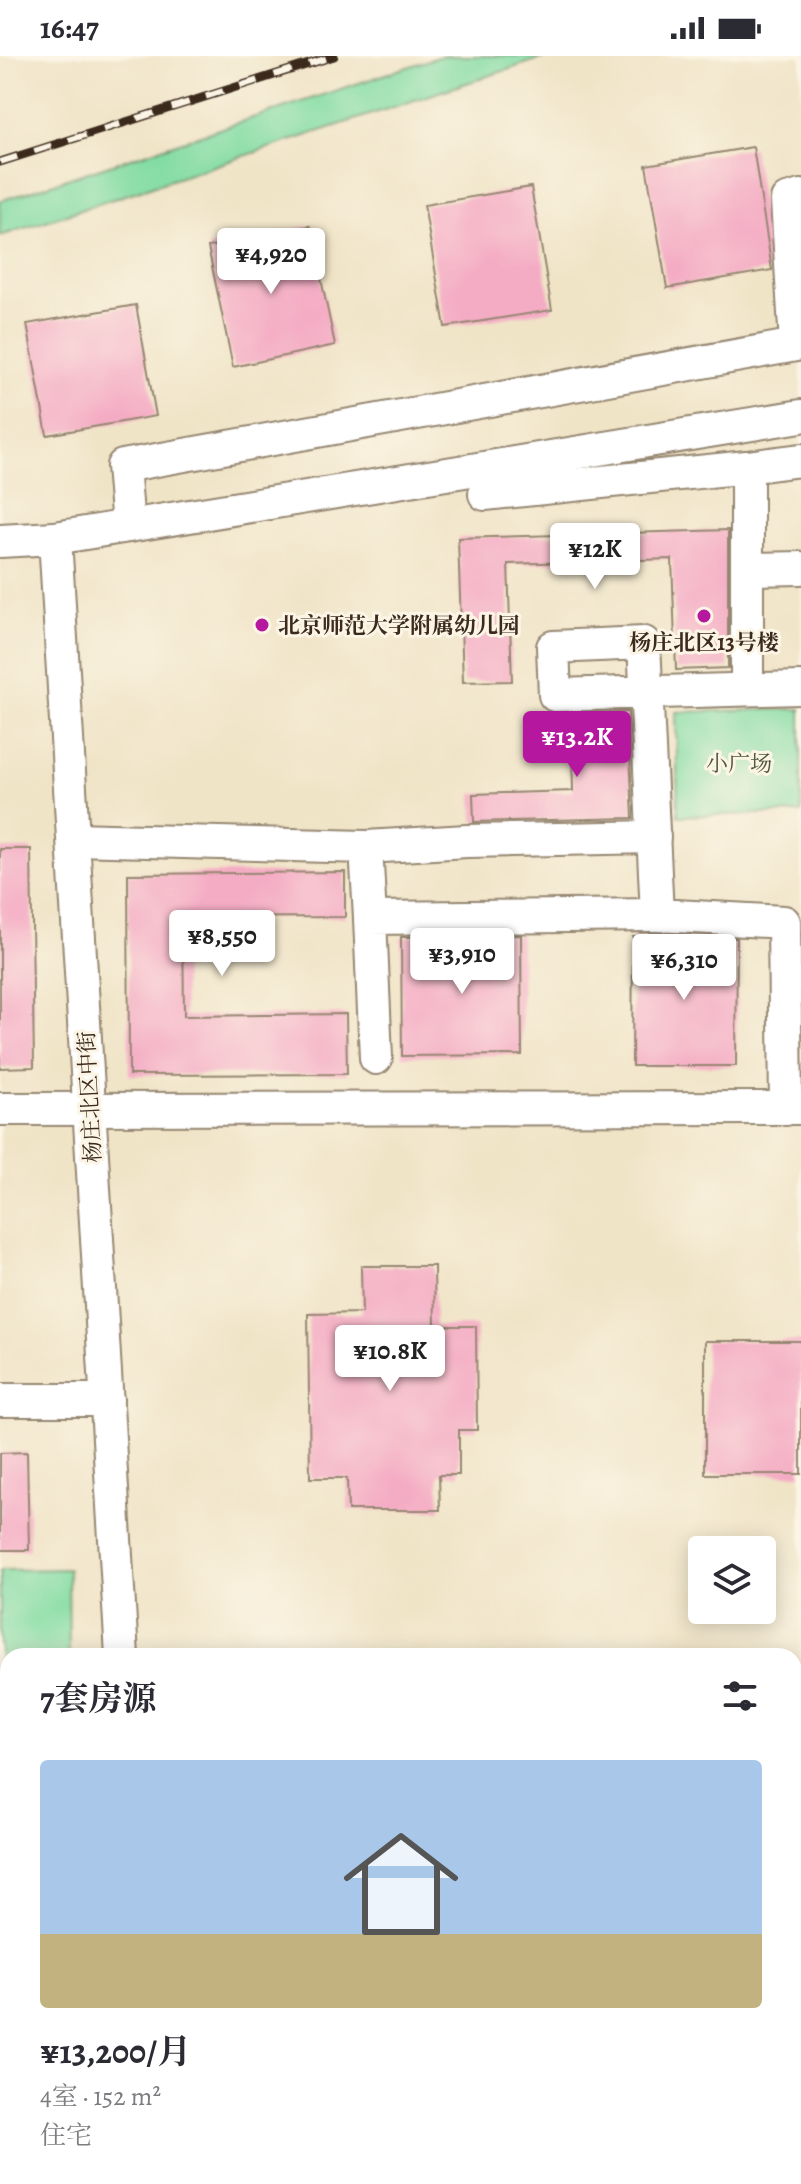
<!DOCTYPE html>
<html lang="zh">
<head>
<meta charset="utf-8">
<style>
  :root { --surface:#fff; --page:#f7f7f7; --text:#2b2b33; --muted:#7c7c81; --accent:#b5179e }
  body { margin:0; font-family:Alegreya,"Noto Serif SC",serif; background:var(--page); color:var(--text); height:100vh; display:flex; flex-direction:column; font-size:30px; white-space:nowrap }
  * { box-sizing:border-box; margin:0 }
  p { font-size:26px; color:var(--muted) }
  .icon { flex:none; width:44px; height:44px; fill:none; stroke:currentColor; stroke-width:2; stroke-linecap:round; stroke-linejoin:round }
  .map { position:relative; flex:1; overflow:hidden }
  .details { position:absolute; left:0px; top:1592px; width:802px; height:536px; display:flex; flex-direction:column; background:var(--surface); border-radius:24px 24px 0 0; box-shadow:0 4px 20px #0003 }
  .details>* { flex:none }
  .fabs { position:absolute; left:688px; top:1480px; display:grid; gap:16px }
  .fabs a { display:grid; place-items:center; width:88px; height:88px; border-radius:8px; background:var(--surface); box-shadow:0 4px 20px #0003; font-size:40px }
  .price { position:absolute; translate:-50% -68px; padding:0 18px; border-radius:8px; background:#fff; color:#222; font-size:26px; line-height:52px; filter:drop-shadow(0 2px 4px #0008) }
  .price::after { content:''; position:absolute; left:50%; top:48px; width:24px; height:18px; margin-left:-12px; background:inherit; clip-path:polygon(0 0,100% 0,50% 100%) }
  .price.selected { background:var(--accent); color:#fff }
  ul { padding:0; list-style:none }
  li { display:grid; align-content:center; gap:16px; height:424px; padding:0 40px }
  li span { display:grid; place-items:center; height:248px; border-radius:8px; color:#555 }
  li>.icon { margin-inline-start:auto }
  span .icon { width:144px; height:144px; fill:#fffc; stroke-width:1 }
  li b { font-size:34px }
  h2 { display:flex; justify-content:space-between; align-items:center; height:96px; padding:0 40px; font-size:34px }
  .status { display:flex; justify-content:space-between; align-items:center; height:56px; padding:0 40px; background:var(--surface); direction:ltr }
  .status svg { height:22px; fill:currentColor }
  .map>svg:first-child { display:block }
</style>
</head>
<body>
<div class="status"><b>16:47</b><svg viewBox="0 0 49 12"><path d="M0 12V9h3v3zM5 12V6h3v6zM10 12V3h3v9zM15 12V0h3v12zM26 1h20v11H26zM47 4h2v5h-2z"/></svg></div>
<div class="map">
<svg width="801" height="2128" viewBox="0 0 801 2128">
  <rect width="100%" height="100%" fill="#fcf5e5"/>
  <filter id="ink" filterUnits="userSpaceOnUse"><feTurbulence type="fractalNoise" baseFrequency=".0125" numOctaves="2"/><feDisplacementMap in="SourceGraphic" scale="16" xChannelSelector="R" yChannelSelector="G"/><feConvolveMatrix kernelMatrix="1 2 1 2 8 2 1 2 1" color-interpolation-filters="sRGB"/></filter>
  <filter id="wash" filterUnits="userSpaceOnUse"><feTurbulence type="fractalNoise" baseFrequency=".006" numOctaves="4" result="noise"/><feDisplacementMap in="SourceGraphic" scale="32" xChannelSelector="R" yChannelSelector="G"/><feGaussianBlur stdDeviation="1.8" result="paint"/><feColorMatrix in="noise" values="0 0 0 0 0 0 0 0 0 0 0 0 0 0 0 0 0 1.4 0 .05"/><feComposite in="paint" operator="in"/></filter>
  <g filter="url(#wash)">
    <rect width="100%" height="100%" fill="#f0e4c7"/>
    <g fill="#82dca3" stroke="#5e8360" stroke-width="2">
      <polygon points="441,0 549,0 0,180 0,145"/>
      <polygon points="801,653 801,757 678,760 676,656"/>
      <polygon points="68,1513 69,1600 8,1600 8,1627 0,1627 0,1514"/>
      <rect x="794" y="1835" width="7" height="230"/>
      <polygon points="0,1842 8,1842 8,2120 593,2120 597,2128 0,2128"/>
    </g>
    <g id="blocks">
      <g fill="#f4acc4">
        <polygon points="753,91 772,214 667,232 646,109"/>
        <polygon points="531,131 552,254 445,271 424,149"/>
        <polygon points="310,170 335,289 233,311 208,191"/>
        <polygon points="136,249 156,360 47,379 27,268"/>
        <polygon points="728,474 728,612 676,614 672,503 508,508 512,625 463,626 458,482"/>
        <polygon points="628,656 633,762 474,766 473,738 573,735 571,658"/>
        <polygon points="0,793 31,793 34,1011 0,1012"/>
        <polygon points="345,816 345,861 183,862 184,960 346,958 347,1018 129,1019 128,818"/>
        <polygon points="521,879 522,999 402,1000 401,881"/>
        <polygon points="633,881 737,882 736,1010 632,1010"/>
        <polygon points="361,1210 434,1210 435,1270 476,1270 477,1374 459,1374 459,1419 439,1419 440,1454 348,1454 347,1422 310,1422 308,1258 362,1257"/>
        <rect x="705" y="1285" width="96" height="133"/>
        <polygon points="27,1396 29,1494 0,1494 0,1397"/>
      </g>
    </g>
  </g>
  <g filter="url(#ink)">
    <use href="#blocks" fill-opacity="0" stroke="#968772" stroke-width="2"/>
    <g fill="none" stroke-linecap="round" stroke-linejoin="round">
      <defs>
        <g id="minor">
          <polyline points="747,411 801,404"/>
          <polyline points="485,438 747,411 747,633"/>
          <polyline points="128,470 123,410 796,289 787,144 801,140"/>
          <polyline points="55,482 122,1600"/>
          <polyline points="0,485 55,482 801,360"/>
          <polyline points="747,513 801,512"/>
          <polyline points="74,783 366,791 370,862"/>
          <polyline points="366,791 467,785 654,781"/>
          <polyline points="376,1002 370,862 657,859"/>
          <polyline points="0,1053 801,1052"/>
          <polyline points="786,1053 784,866 657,859 644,587 553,591 555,639 801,632"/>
          <polyline points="0,1344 107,1344"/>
          <polyline points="651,2120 655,2128"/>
        </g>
        <g id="major">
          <polyline points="0,1673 8,1673"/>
          <polyline points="794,1673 801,1673"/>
          <polyline points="794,1805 801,1805"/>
          <polyline points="0,1807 8,1807"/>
        </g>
        <g id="highway">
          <polyline points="794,1708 801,1708"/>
          <polyline points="0,1710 8,1710"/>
          <polyline points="0,1752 8,1752"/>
          <polyline points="794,1753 801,1753"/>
        </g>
      </defs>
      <use href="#minor" stroke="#968772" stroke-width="36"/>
      <use href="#major" stroke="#968772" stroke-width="44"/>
      <use href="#highway" stroke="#968772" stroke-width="48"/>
      <use href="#minor" stroke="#fff" stroke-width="32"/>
      <use href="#major" stroke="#fff" stroke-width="40"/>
      <use href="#highway" stroke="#fff" stroke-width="44"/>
      <defs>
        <polyline id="rail" points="0,106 334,0"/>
      </defs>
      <use href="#rail" stroke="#3b2a1e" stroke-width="9"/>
      <use href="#rail" stroke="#fcf5e5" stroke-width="6" stroke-dasharray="18" stroke-linecap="butt"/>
    </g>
  </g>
  <g fill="#b5179e" stroke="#fcf5e5" stroke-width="3">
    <circle cx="704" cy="560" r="8"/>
    <circle cx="262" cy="569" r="8"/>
  </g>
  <g text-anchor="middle" stroke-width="6" stroke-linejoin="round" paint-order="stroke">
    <g font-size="22" font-weight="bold" fill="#3b2a1e" stroke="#fcf5e5" text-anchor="start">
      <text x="278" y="577">北京师范大学附属幼儿园</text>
      <text x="704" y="594" text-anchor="middle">杨庄北区13号楼</text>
    </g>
    <g font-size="22" fill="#4d563f" stroke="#fcf5e5">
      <text x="739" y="715">小广场</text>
    </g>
    <g font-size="22" fill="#3b2a1e" stroke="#fcf5e5">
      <text transform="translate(89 1041) rotate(-93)" y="8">杨庄北区中街</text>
    </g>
  </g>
</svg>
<div class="fabs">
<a><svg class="icon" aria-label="layers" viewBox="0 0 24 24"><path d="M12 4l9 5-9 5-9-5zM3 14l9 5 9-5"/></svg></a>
</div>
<b class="price" style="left:271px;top:240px">¥4,920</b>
<b class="price" style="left:595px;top:535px">¥12K</b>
<b class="price selected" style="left:577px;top:723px">¥13.2K</b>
<b class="price" style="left:222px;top:922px">¥8,550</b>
<b class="price" style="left:462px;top:940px">¥3,910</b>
<b class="price" style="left:684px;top:946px">¥6,310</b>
<b class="price" style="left:390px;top:1337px">¥10.8K</b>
<section class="details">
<h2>7套房源<svg class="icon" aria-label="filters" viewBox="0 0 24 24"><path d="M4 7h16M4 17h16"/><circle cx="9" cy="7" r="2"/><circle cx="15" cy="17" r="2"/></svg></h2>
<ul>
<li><span style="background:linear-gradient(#a9c7e8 70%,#c2b280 0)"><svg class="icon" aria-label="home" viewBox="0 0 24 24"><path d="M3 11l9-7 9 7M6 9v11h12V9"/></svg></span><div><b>¥13,200/月</b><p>4室 · 152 m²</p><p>住宅</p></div></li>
</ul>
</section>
</div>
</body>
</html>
